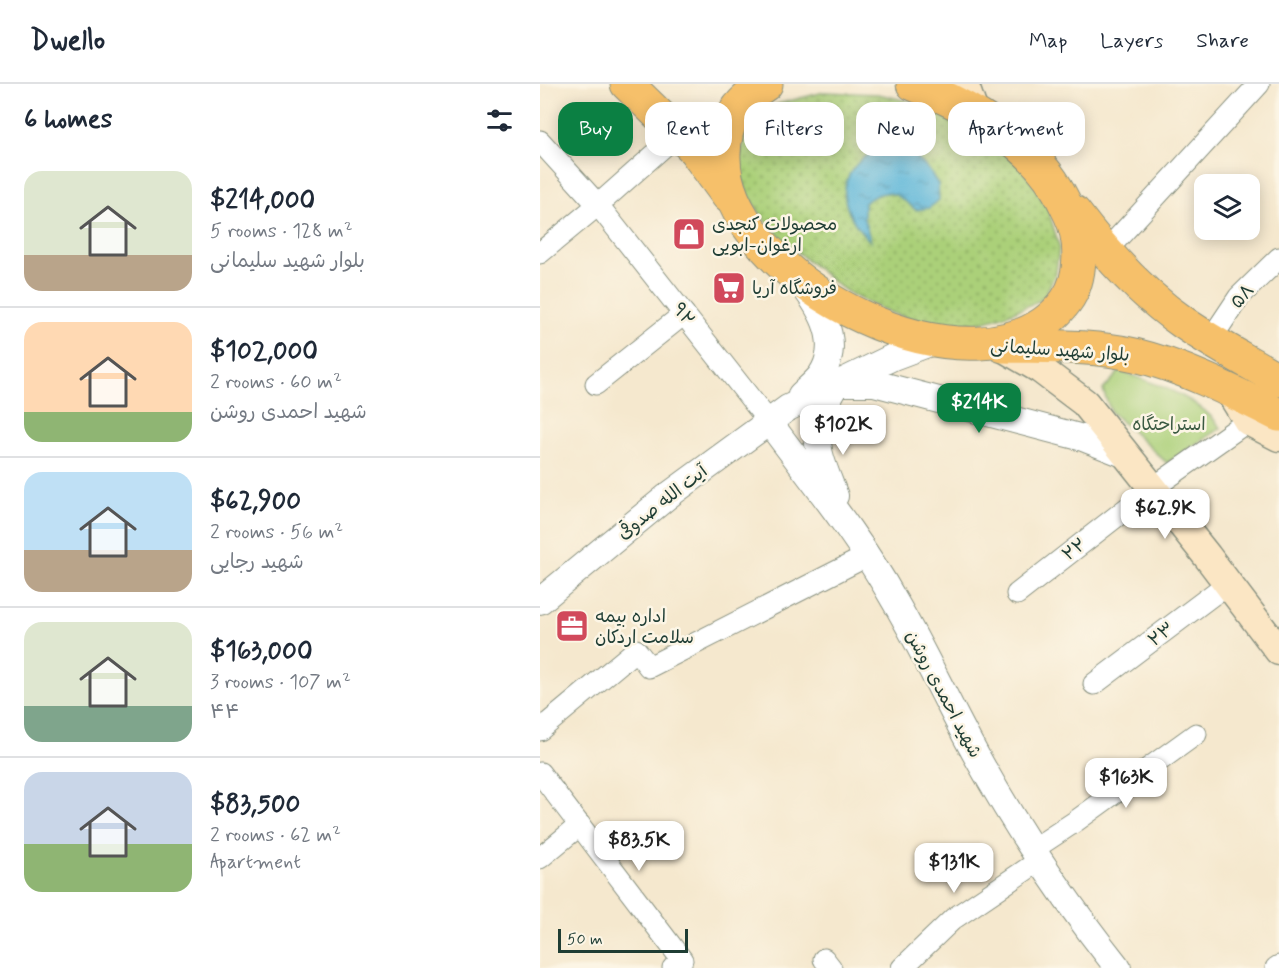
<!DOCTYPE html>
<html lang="en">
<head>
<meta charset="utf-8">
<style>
  :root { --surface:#fff; --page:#f2f2f3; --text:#1f2937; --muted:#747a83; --line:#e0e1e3; --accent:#0b8043 }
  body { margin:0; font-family:Mynerve,"Playpen Sans Arabic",sans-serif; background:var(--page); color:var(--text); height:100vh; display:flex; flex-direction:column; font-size:22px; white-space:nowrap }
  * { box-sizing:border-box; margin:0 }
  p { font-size:20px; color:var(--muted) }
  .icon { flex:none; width:33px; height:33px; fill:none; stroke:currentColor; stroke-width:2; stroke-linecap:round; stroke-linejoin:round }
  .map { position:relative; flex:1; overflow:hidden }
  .drawer { display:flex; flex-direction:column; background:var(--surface); width:540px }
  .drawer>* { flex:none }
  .banner { position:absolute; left:18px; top:18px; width:570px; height:54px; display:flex; gap:12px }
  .controls { position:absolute; left:654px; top:90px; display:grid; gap:12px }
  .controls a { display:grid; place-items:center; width:66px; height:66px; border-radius:12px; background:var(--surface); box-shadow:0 3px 15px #0003; font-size:30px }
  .scale { position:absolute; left:18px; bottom:15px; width:130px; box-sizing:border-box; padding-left:6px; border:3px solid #1f3d34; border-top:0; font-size:16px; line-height:21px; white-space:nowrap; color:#1f3d34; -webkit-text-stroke:4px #fcf5e5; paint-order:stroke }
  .price { position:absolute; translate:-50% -51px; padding:0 14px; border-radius:12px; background:#fff; color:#222; font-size:20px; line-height:39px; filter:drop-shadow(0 2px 3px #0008) }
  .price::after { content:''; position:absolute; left:50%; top:36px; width:18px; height:14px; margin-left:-9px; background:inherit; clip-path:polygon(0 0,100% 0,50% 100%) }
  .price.current { background:var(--accent); color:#fff }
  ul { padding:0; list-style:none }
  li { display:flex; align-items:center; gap:18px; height:150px; padding:0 24px }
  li+li { border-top:2px solid var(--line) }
  li span { display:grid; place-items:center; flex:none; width:168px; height:120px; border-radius:18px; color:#555 }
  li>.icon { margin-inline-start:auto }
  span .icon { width:72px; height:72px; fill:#fffc; stroke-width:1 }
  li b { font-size:26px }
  h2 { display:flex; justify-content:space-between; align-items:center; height:72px; padding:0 24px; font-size:26px }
  .pill { padding:0 21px; border-radius:18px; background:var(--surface); box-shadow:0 3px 15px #0003; font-size:21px; line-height:54px }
  .pill.current { background:var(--accent); color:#fff }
  header { display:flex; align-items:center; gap:36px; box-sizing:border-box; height:84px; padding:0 30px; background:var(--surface); border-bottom:2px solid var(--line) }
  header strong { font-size:28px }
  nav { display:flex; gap:33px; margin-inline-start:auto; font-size:21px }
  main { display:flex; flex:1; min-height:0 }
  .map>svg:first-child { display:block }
</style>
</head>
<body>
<header>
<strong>Dwello</strong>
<nav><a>Map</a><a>Layers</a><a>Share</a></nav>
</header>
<main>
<section class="drawer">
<h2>6 homes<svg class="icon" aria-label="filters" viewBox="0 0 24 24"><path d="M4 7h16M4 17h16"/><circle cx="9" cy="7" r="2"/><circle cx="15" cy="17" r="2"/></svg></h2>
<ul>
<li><span style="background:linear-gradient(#dfe7d0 70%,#b9a48a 0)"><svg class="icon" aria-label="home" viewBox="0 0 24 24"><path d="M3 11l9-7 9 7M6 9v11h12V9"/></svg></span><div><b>$214,000</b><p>5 rooms · 128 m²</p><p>بلوار شهید سلیمانی</p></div></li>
<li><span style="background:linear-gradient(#ffd9b3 75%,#8fb573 0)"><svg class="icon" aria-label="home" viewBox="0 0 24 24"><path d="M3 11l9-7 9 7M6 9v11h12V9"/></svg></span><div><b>$102,000</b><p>2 rooms · 60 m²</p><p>شهید احمدی روشن</p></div></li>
<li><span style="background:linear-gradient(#bfe0f5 65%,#b9a48a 0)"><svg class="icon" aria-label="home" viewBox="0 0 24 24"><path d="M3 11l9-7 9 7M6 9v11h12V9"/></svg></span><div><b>$62,900</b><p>2 rooms · 56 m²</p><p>شهید رجایی</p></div></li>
<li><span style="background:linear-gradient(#dfe7d0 70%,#7fa58c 0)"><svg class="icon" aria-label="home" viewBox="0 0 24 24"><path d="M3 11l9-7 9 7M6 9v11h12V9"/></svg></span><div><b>$163,000</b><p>3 rooms · 107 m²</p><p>۴۴</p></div></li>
<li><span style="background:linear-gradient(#c9d6e8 60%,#8fb573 0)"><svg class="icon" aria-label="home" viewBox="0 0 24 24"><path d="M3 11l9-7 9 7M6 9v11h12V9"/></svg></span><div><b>$83,500</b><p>2 rooms · 62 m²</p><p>Apartment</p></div></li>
</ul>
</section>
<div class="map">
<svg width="739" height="884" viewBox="0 0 739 884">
  <defs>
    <pattern id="grass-dots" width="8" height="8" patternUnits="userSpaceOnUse" patternTransform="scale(1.5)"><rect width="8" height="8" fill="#abd079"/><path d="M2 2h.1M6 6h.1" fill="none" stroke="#8baa64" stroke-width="1.8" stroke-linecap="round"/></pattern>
    <pattern id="water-ripples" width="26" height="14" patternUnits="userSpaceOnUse" patternTransform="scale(1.5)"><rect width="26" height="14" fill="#5cb6d9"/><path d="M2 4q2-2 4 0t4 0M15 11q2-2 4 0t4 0" fill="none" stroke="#4b95b1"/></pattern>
  </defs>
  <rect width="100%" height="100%" fill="#fcf5e5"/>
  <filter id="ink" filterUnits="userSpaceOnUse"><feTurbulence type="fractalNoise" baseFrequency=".0167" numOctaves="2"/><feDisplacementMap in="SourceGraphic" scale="12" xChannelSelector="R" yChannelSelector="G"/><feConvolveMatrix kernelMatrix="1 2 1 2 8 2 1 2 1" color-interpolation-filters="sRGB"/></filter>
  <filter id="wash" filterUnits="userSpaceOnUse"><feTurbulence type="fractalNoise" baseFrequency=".008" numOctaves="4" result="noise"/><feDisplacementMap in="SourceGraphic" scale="24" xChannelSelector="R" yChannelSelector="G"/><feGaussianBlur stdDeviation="1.35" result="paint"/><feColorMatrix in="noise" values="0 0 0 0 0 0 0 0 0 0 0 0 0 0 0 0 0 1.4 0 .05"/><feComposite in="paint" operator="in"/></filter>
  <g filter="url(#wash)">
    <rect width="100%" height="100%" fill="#f5e8ce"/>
    <path fill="url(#grass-dots)" stroke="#658656" stroke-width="1.5" d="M284 8 338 10 388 22 436 45 479 80 507 122 519 162 516 189 503 215C474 228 442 243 408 241 375 239 342 227 313 211 303 206 293 197 284 190 251 164 208 129 200 86 198 73 205 49 207 36L238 20Z"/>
    <path fill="#abd079" stroke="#658656" stroke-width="1.5" d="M580 287C615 300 658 312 681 344L627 379 571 328 563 306Z"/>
    <path fill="url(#water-ripples)" stroke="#3e7a86" stroke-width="1.5" d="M342 64 369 66 388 85 398 100 399 116 389 124 376 126C355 109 348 101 324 119V135L331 158C307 135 291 103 321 76 327 71 336 67 342 64Z"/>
  </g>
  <g filter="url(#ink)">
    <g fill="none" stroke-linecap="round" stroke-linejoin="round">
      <defs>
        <g id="minor">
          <polyline points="139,49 58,121 229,338"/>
          <polyline points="0,57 58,121 0,169"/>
          <polyline points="566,167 719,0"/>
          <polyline points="671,255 699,213 739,174"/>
          <polyline points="56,300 144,230"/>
          <polyline points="477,510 613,404 708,337"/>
          <polyline points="554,600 687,500"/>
          <polyline points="0,646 96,566 109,583 327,472"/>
          <polyline points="0,689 142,876 133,884"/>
          <polyline points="492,766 536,737 656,650"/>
          <polyline points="0,774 40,741"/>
          <polyline points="284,875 291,884"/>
          <polyline points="362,884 413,835 499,777"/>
          <polyline points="736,884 739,882"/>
        </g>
        <g id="tertiary">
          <path d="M261 311C267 305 276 298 281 291 302 259 282 226 262 200"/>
          <path d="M229 338C272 396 319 453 354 516 384 567 408 621 437 673 478 747 525 817 578 884"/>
          <path d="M295 412C285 386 272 361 280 334 283 322 291 310 297 299H334L543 354 586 371"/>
          <polyline points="0,517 129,411 248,324 353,273 398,256"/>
        </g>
        <g id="secondary">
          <polyline points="424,0 434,28"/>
          <polyline points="459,261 500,285 545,319 667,472 739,567"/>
          <polyline points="688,305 708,337 739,353"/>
        </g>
        <g id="primary">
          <polyline points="87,0 153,64 188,112"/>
          <path d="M226 0C197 19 185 35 184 70 180 197 444 329 526 217 543 194 542 155 530 130 526 122 522 113 517 105 489 56 424 20 373 0"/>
          <path d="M534 128C564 168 602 210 644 239 674 260 708 277 739 296"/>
          <path d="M463 262C506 263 552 261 595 271 645 283 693 308 739 331"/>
        </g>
      </defs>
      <use href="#minor" stroke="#8a9281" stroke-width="23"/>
      <use href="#tertiary" stroke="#8a9281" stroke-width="28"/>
      <use href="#secondary" stroke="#8a9281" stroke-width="31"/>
      <use href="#primary" stroke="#8a9281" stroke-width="35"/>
      <use href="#minor" stroke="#fff" stroke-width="21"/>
      <use href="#tertiary" stroke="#fff" stroke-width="26"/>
      <use href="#secondary" stroke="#fbe6c4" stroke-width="28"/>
      <use href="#primary" stroke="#f6c06b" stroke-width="33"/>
    </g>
  </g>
  <defs>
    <symbol id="shop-square" viewBox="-11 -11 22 22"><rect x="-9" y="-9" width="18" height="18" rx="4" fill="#d1495b" stroke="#fcf5e5"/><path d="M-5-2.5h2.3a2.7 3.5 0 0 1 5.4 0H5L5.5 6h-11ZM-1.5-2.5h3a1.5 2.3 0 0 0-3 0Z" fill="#fff"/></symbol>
    <symbol id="supermarket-square" viewBox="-11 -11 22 22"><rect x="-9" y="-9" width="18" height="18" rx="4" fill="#d1495b" stroke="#fcf5e5"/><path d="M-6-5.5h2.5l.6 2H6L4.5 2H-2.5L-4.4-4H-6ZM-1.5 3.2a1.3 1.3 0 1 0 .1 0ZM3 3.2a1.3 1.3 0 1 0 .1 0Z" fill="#fff"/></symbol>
    <symbol id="office-square" viewBox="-11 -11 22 22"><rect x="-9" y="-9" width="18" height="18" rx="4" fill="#d1495b" stroke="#fcf5e5"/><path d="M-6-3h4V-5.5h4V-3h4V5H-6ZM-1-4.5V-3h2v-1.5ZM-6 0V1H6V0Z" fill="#fff"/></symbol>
  </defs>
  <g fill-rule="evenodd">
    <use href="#shop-square" x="130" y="131" width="38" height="38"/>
    <use href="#supermarket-square" x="170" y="185" width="38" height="38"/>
    <use href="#office-square" x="13" y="523" width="38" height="38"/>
  </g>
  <g text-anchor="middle" stroke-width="5" stroke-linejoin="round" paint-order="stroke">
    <g font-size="18" fill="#1f3d34" stroke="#fcf5e5" text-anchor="start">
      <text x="172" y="146">محصولات کنجدی<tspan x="172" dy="21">ارغوان-ابویی</tspan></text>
      <text x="212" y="210">فروشگاه آریا</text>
      <text x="55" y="538">اداره بیمه<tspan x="55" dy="21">سلامت اردکان</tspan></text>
    </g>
    <g font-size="18" fill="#1f3d34" stroke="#fcf5e5">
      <text transform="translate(702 212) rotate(-49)" y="6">۵۸</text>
      <text transform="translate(144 230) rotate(52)" y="6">۹۲</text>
      <text transform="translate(520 266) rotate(4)" y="6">بلوار شهید سلیمانی</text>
      <text transform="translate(122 418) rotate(-38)" y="6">آیت الله صدوقی</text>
      <text transform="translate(534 465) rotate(-38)" y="6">۲۲</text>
      <text transform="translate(621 550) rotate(-37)" y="6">۲۳</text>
      <text transform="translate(404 610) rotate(62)" y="6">شهید احمدی روشن</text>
    </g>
    <g font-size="18" fill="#3b5a42" stroke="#fcf5e5">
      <text x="629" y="346">استراحتگاه</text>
    </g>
  </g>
</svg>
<div class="controls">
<a><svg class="icon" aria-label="layers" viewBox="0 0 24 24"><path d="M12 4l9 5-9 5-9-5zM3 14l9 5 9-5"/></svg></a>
</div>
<div class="scale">50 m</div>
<b class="price current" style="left:439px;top:350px">$214K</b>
<b class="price" style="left:303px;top:372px">$102K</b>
<b class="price" style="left:625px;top:456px">$62.9K</b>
<b class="price" style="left:586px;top:725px">$163K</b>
<b class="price" style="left:99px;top:788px">$83.5K</b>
<b class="price" style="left:414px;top:810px">$131K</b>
<div class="banner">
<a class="pill current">Buy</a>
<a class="pill">Rent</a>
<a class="pill">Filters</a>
<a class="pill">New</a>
<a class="pill">Apartment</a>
</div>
</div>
</main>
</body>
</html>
